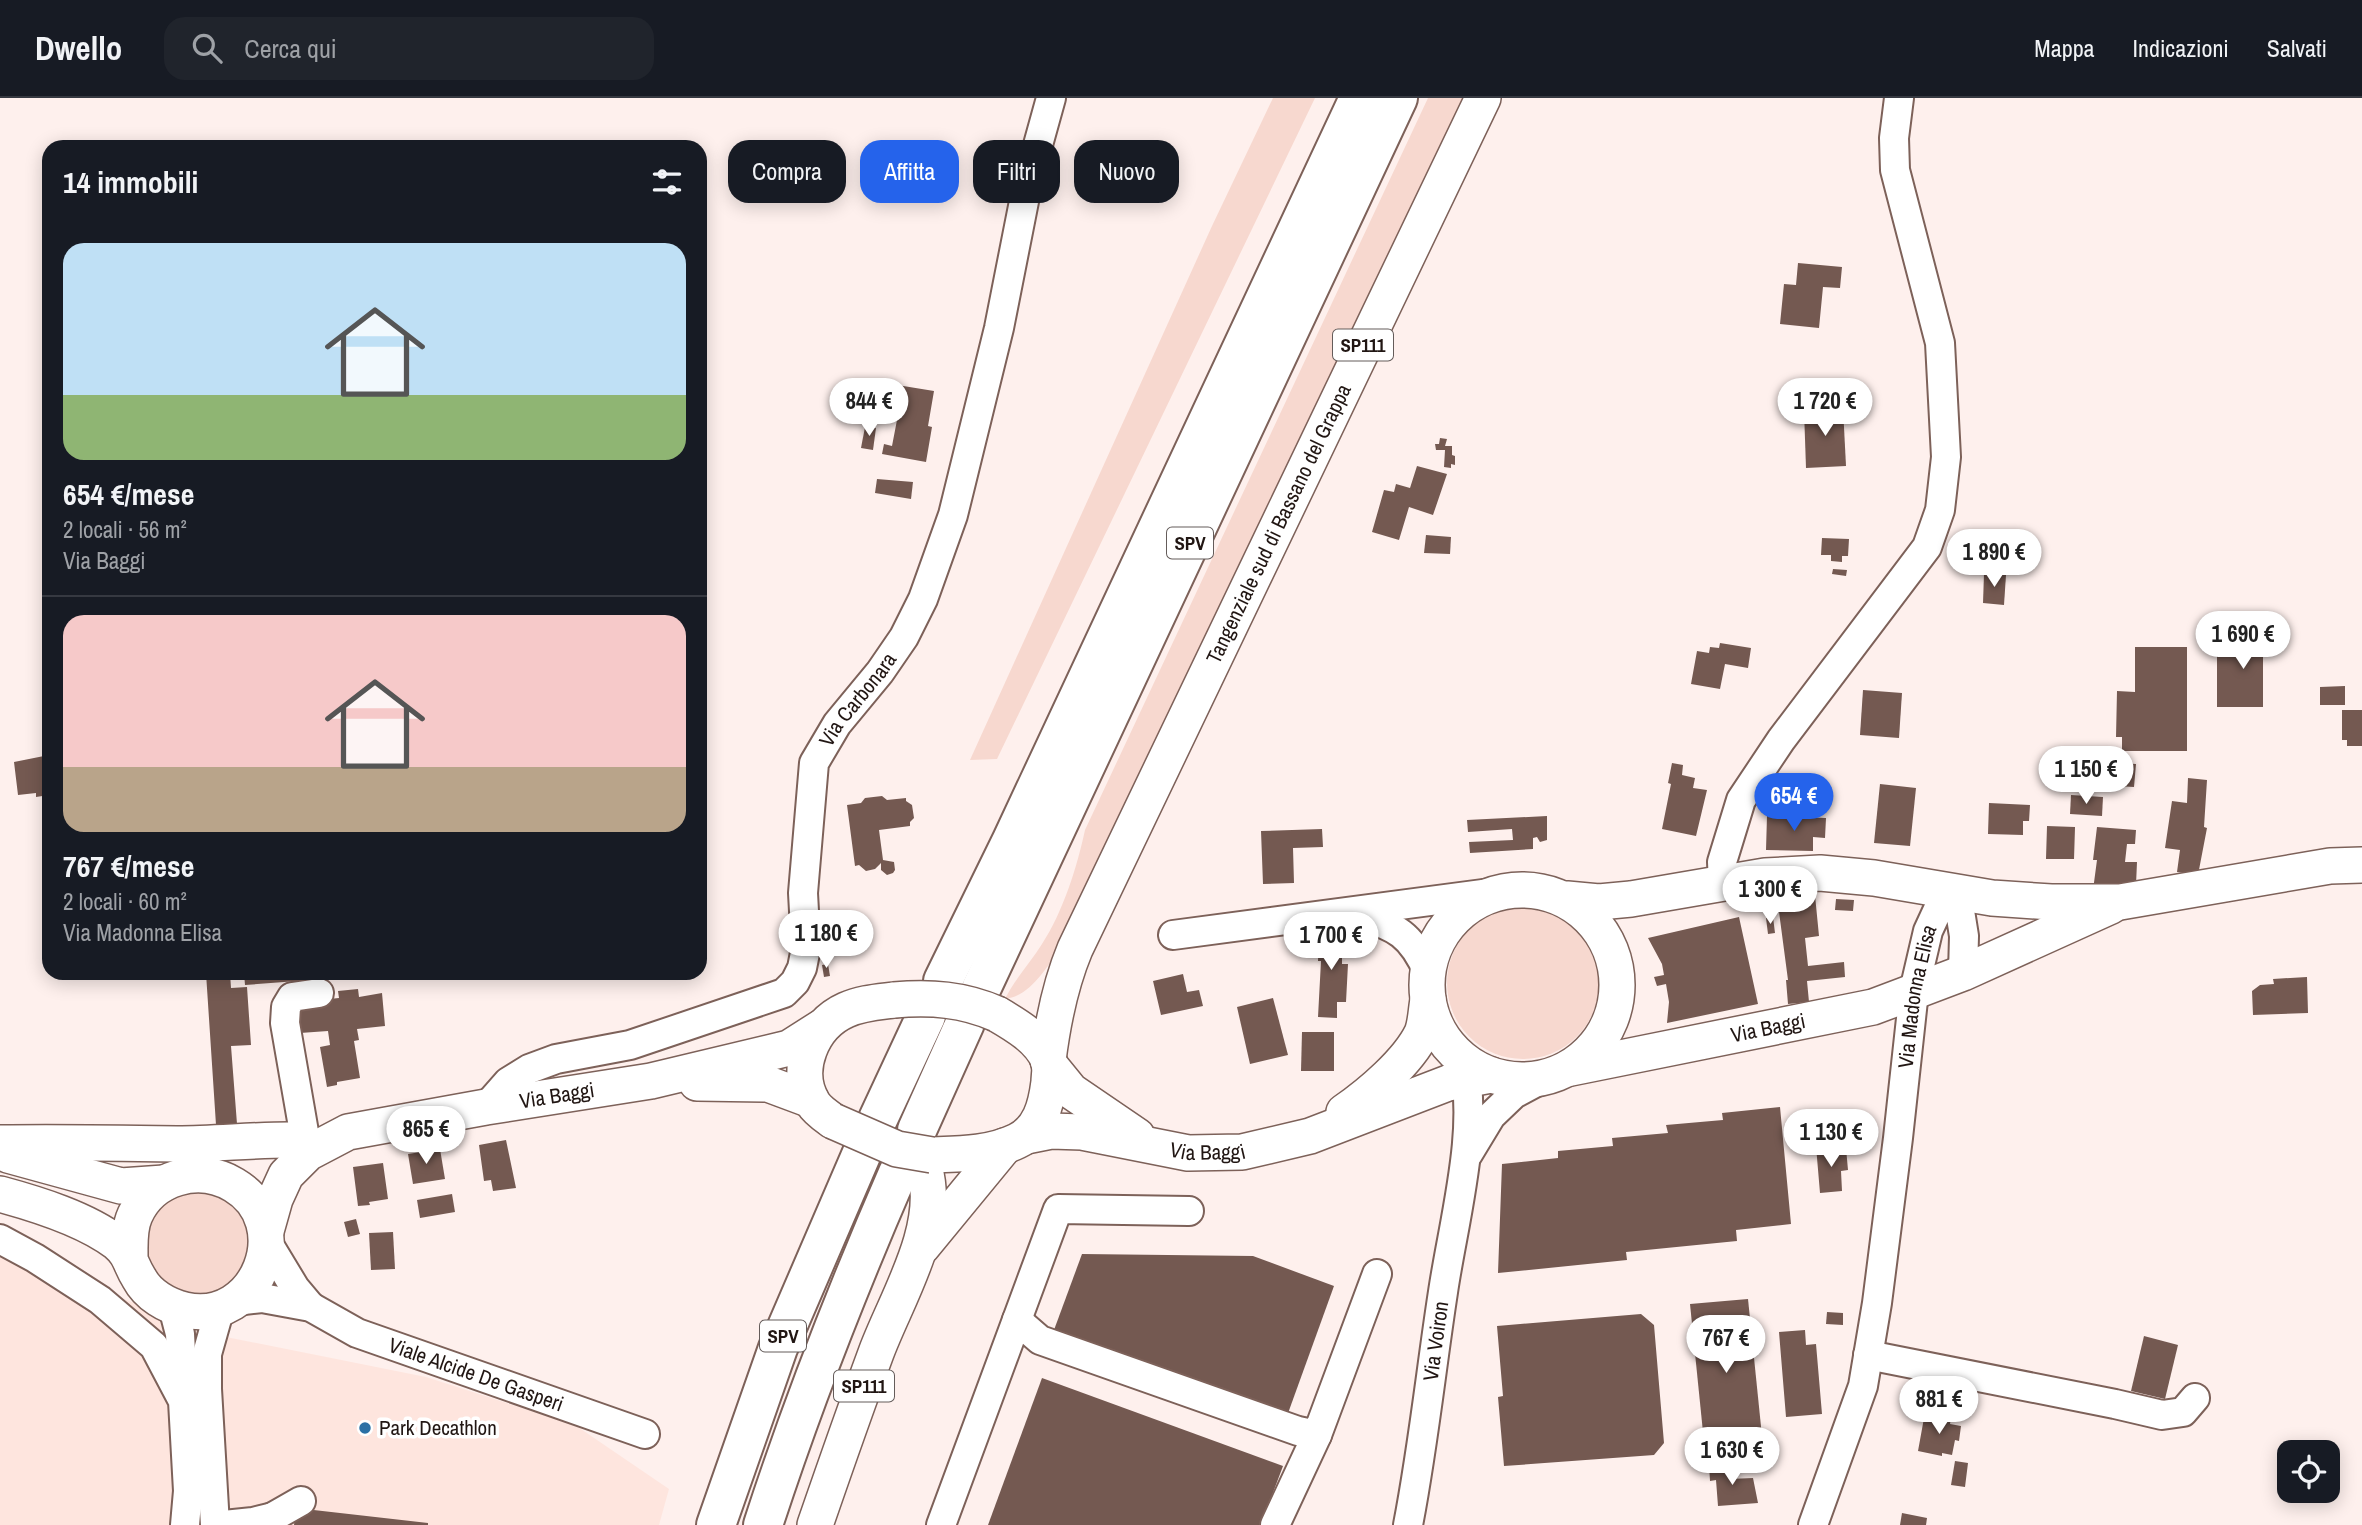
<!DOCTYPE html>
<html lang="it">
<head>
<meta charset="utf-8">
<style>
  :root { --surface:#171b24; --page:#20242c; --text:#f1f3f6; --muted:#9ea1a6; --line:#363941; --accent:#2563eb }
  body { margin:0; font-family:"Archivo Narrow",sans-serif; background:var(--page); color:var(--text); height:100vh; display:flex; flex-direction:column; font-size:26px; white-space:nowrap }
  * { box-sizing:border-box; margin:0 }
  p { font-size:23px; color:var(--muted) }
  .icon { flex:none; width:38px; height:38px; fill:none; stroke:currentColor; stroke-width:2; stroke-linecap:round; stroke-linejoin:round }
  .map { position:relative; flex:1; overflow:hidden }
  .side { position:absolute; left:42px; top:42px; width:665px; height:840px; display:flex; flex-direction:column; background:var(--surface); border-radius:21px; box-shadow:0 4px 18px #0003 }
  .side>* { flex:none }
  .banner { position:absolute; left:728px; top:42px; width:665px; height:63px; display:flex; gap:14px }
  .controls { position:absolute; left:2277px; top:1342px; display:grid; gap:14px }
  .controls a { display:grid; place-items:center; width:63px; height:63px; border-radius:14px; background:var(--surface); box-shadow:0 4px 18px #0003; font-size:35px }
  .price { position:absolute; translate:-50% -60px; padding:0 16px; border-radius:24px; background:#fff; color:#222; font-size:23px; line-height:46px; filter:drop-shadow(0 2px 4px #0008) }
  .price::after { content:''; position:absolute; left:50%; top:42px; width:21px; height:16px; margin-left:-10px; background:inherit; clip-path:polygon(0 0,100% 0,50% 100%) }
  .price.on { background:var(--accent); color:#fff }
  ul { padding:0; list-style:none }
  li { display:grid; align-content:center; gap:14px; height:371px; padding:0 21px }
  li+li { border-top:2px solid var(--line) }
  li span { display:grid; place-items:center; height:217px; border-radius:21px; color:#555 }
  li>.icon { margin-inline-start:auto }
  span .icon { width:126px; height:126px; fill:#fffc; stroke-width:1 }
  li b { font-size:30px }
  h2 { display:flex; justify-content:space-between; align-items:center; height:84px; padding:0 21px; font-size:30px }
  .chip { padding:0 24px; border-radius:21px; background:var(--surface); box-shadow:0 4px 18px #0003; font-size:24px; line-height:63px }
  .chip.on { background:var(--accent); color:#fff }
  header { display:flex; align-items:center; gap:42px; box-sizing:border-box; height:98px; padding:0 35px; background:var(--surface); border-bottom:2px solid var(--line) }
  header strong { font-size:33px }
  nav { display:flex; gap:38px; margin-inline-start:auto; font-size:24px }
  .search { width:490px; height:63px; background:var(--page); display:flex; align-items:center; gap:18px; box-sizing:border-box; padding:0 24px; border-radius:21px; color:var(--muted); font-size:26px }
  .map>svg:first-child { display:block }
</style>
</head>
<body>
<header>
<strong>Dwello</strong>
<div class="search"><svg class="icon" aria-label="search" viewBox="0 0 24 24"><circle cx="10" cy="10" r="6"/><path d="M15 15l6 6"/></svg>Cerca qui</div>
<nav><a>Mappa</a><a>Indicazioni</a><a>Salvati</a></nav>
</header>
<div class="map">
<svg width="2362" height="1427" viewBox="0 0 2362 1427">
  <rect width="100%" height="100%" fill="#fef0ed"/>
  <polygon fill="#fee5de" points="0,1151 211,1236 426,1279 575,1327 669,1391 659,1427 0,1427"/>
  <g fill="#f7d8cf">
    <polygon points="1273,0 1315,0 997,661 970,662 1212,128"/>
    <path d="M1428 0H1466L1062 849C1046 869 1031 898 1005 901 1015 881 1030 865 1042 846 1063 814 1077 769 1085 732Z"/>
    <circle cx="1523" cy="885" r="76"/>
    <circle cx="199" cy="1145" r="52"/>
  </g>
  <g fill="#745951">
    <polygon points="1798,165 1842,169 1840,190 1823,189 1819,230 1780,226 1784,186 1796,187"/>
    <polygon points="891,286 934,293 928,328 932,329 926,364 882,356 884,346 892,348 897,322 889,321 891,311 898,313 900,306 888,304"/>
    <polygon points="1843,310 1846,368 1806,370 1804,312"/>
    <polygon points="865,329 876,330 873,352 861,350"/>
    <polygon points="1440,340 1447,341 1445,348 1452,348 1452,357 1455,358 1455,367 1451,366 1451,370 1444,369 1445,352 1436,352 1435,346 1439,346"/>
    <polygon points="1417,368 1447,376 1433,417 1409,409 1399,442 1372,434 1384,392 1394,394 1396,386 1410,390"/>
    <polygon points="877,381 913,384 911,401 875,395"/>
    <polygon points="1426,437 1451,439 1450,456 1424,455"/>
    <polygon points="1822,440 1849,441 1848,458 1842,458 1842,464 1831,463 1831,457 1821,457"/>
    <polygon points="1833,471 1847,472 1846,478 1832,476"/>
    <polygon points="1984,476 2006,477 2004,507 1983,505"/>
    <polygon points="2232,536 2277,537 2277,553 2263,552 2263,609 2217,609 2217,552 2232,552"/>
    <polygon points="1720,545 1751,550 1748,570 1725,566 1720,591 1691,586 1697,553 1709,555 1710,549 1719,550"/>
    <polygon points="2135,549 2187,549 2187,653 2122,653 2122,639 2116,639 2117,593 2135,594"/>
    <polygon points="2345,588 2345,607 2320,607 2320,589"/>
    <polygon points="1863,592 1902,595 1899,640 1860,637"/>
    <polygon points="2342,612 2362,612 2362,648 2347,648 2347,642 2342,642"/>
    <polygon points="49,657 49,697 36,699 36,695 18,697 14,664"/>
    <polygon points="1672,665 1683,667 1682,677 1695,680 1693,690 1707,692 1696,738 1662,731 1671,686 1668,685"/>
    <polygon points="2117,665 2136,666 2134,689 2116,688"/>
    <polygon points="2188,680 2207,682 2204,729 2207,730 2198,777 2177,774 2180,752 2165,750 2172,703 2187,705"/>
    <polygon points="1880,686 1916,690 1910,748 1874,745"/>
    <polygon points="2071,697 2103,699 2102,718 2070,716"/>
    <polygon points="882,698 887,702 906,700 906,703 912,707 914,720 910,724 910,728 879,732 883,762 894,764 895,772 893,775 887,777 881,772 881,765 875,771 866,773 859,767 855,768 847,707 861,705 865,700"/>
    <polygon points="1989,705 2030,707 2029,723 2023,723 2023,737 1988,736"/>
    <polygon points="1547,718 1547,742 1540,744 1537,739 1533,740 1533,751 1470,755 1469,744 1513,742 1512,731 1468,734 1467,722"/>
    <polygon points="1767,718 1826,720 1825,740 1813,739 1813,753 1766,752"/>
    <polygon points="2047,728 2075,729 2074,761 2046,761"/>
    <polygon points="2097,729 2136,732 2135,746 2127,746 2125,764 2137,764 2136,787 2093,792 2097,762 2093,762"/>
    <polygon points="1322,731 1323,749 1293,750 1294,785 1263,786 1261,733"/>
    <polygon points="1814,787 1819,838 1805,840 1808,868 1844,864 1845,879 1807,883 1809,904 1788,906 1786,882 1788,882 1776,791"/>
    <polygon points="1774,794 1775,809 1767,810 1765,795"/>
    <polygon points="1836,801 1854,802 1853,813 1835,812"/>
    <polygon points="1739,819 1758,906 1667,925 1669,904 1666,886 1657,888 1654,879 1664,877 1662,866 1648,840"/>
    <polygon points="1773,819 1775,835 1768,836 1766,820"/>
    <polygon points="1342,830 1342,866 1348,866 1346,904 1337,904 1337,920 1318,919 1321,863 1318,863 1319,831"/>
    <polygon points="828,866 830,878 824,879 822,867"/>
    <polygon points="206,875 230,875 231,890 247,889 251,947 231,948 237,1026 216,1027"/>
    <polygon points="244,875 324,875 324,881 245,887"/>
    <polygon points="1183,876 1187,894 1199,892 1203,908 1161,917 1153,883"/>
    <polygon points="2307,879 2308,915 2253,917 2252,893 2260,887 2274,886 2273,881"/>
    <polygon points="358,891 359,899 382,895 385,928 357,931 359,942 354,943 360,980 337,984 337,987 327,989 320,949 330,947 328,933 300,935 298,904 339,900 338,893"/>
    <polygon points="1273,900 1288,957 1250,966 1237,909"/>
    <polygon points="1302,934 1334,934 1334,973 1301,973"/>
    <polygon points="1780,1009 1791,1126 1736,1132 1737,1143 1626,1154 1627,1162 1498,1175 1502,1066 1558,1060 1558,1053 1613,1048 1612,1040 1668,1035 1666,1027 1723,1022 1722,1015"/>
    <polygon points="506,1042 516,1090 493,1093 491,1082 484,1083 479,1047"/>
    <polygon points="1816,1048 1822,1048 1822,1052 1846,1050 1848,1072 1841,1073 1842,1093 1820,1095"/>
    <polygon points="440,1051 445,1081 413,1086 408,1056"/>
    <polygon points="383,1065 388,1101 369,1104 370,1107 358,1108 353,1069"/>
    <polygon points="452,1096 455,1114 420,1120 417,1102"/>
    <polygon points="356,1121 360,1136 348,1139 344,1124"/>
    <polygon points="393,1134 395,1171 371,1172 369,1135"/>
    <polygon points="1082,1156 1253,1158 1334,1188 1287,1318 1054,1232"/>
    <polygon points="1748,1201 1763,1348 1705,1354 1690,1206"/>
    <polygon points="1827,1214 1843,1215 1843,1227 1826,1226"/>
    <polygon points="1641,1216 1654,1227 1664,1345 1654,1357 1504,1368 1498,1299 1503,1298 1497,1228"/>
    <polygon points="1805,1232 1806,1247 1816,1246 1822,1316 1786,1319 1779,1234"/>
    <polygon points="2144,1238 2178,1247 2165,1301 2131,1293"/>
    <polygon points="1042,1280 1283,1368 1261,1427 988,1427"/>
    <polygon points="1938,1318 1951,1320 1950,1326 1961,1328 1959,1343 1955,1342 1952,1357 1942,1355 1942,1358 1918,1353 1924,1320 1937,1323"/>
    <polygon points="1955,1363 1968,1365 1965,1389 1951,1387"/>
    <polygon points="1728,1366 1729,1381 1753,1380 1758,1405 1718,1408 1716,1382 1710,1383 1709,1367"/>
    <polygon points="296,1410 428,1425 428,1427 294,1427"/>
    <polygon points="1902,1415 1927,1420 1926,1427 1900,1427"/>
  </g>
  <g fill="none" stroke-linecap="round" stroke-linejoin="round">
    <defs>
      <g id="minor">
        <polyline points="1723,785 1722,764 1741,702 1781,642 1927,449 1940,412 1946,359 1940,245 1895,72 1894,40 1899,0"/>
        <path d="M1357 816C1396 830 1410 834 1428 874"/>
        <polyline points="1173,837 1498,794"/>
        <path id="s1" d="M486 1009 508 984 529 971 556 961 630 947 784 895 795 884 802 870 806 850 803 795 814 665 837 626 880 574 904 539 923 501 953 417 999 230 1028 83 1051 0"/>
        <polyline points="305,1040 285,925 286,909 292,899 319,895"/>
        <polyline points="1468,1056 1491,1018 1514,996 1544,980"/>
        <polyline points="0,1141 35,1160 100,1202 154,1248 183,1303 188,1393 185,1427"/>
        <polyline points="266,1142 295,1190 311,1209"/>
        <path id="s2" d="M235 1203 262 1200 311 1209 357 1235 645 1336"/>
        <polyline points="173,1209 180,1236 183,1293"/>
        <polyline points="1017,1222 1040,1242 1298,1333 1317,1337 1377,1176"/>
        <polyline points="1868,1257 2115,1306 2162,1317 2183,1314 2195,1300"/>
        <polyline points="273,1419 301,1403"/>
        <polyline points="215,1427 207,1291 207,1256 220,1210"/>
        <polyline points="224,1427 253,1424 273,1419 264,1427"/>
        <polyline points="941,1427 1058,1111 1189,1113"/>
        <polyline points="1275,1427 1317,1337"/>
        <path id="s3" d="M1408 1427C1423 1350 1431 1272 1443 1194 1453 1125 1481 1027 1462 961"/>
        <path id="s4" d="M1813 1427 1863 1288 1877 1205 1898 1040 1914 893 1928 833 1946 794 1960 813 1964 838 1963 875"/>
      </g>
      <g id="major">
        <circle cx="1522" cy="887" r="95"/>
        <polyline points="1567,801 1599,804 1631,801 1765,778 1820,775 1874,780 1992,800 2051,804 2120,804 2330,768 2362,767"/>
        <path id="s5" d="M1048 962C1053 922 1060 887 1075 851L1483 0"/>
        <polyline points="1049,966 1071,993 1137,1038"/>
        <path id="s6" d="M1571 970 1873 909 1963 875 2111 808"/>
        <polyline points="697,985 768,986 811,1002"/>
        <path d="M1344 1014C1370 996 1408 964 1422 935 1426 925 1426 912 1428 902"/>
        <path d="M833 1023C826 1018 817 1012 813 1005 793 972 812 927 846 912 861 905 878 904 894 902"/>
        <path id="s7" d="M1026 1038 1051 1033 1082 1034 1188 1055 1242 1054 1310 1038 1448 985 1491 977"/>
        <path d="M0 1045C59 1044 118 1045 177 1046 214 1046 252 1042 289 1042"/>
        <polyline points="8,1057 121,1088 164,1085"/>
        <path d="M932 1057C960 1056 990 1056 1017 1043 1040 1032 1046 1008 1049 984 1049 978 1051 969 1049 963 1040 941 1016 927 997 916"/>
        <path d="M0 1096C37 1106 86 1121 117 1145 131 1157 130 1166 139 1180 148 1197 167 1208 185 1212 258 1228 298 1125 234 1087 199 1066 152 1079 135 1117 129 1130 130 1144 130 1158"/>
        <path id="s8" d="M266 1133 275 1101 286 1077 308 1055 348 1034 486 1009 651 983 789 950 822 929"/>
        <polyline points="922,1149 1005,1048"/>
        <path d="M815 1427C835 1369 855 1312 876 1255 896 1201 941 1131 925 1072"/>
      </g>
      <g id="highway">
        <polyline points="943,883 1012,742 1359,0"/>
        <polyline points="981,891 1398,0"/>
        <polyline points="878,1021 926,918"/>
        <polyline points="917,1032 965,925"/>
        <polyline points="716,1427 778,1250 862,1055"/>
        <path d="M763 1427C802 1307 848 1190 898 1075"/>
      </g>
    </defs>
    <use href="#minor" stroke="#7d6159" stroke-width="32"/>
    <use href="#major" stroke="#7d6159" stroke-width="38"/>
    <use href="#highway" stroke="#7d6159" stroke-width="42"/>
    <use href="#minor" stroke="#fff" stroke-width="28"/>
    <use href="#major" stroke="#fff" stroke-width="35"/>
    <use href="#highway" stroke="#fff" stroke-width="38"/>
    <defs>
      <g id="major-bridge">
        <path d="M894 902C931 899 963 901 997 916"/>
        <polyline points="833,1023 897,1051 932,1057"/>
      </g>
    </defs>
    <use href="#major-bridge" stroke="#7d6159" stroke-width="38" stroke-linecap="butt"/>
    <use href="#major-bridge" stroke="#fff" stroke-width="35"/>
  </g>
  <circle fill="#2b70a5" stroke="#fff" stroke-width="2.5" cx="365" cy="1330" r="7"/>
  <g text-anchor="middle" stroke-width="7" stroke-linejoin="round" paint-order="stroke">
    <g fill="#fff" stroke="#645c5a" stroke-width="2">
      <rect x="1333" y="231.5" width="60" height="31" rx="5"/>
      <rect x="1167" y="429.5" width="46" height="31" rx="5"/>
      <rect x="760" y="1222.5" width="46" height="31" rx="5"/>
      <rect x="834" y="1272.5" width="60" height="31" rx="5"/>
    </g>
    <g font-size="19" font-weight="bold" fill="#211613">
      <text x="1363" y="254">SP111</text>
      <text x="1190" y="452">SPV</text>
      <text x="783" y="1245">SPV</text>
      <text x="864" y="1295">SP111</text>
    </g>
    <g font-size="21" fill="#211613" stroke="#fff">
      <text dy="7" stroke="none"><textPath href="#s5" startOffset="586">Tangenziale sud di Bassano del Grappa</textPath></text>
      <text dy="7" stroke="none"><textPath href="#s1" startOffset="639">Via Carbonara</textPath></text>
      <text dy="7" stroke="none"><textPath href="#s4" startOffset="541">Via Madonna Elisa</textPath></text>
      <text dy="7" stroke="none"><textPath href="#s6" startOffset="201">Via Baggi</textPath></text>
      <text dy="7" stroke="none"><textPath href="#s8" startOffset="348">Via Baggi</textPath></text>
      <text dy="7" stroke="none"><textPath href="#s7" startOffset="184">Via Baggi</textPath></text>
      <text dy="7" stroke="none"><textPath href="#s3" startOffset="186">Via Voiron</textPath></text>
      <text dy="7" stroke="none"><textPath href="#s2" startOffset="256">Viale Alcide De Gasperi</textPath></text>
    </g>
    <g font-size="21" fill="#211613" stroke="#fff" text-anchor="start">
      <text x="379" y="1337">Park Decathlon</text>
    </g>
  </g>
</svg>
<div class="controls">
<a><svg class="icon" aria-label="locate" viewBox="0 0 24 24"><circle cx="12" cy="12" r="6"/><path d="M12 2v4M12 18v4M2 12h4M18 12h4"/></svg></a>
</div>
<b class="price" style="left:869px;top:340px">844 €</b>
<b class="price" style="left:1825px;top:340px">1 720 €</b>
<b class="price" style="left:1994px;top:491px">1 890 €</b>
<b class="price" style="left:2243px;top:573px">1 690 €</b>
<b class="price" style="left:2086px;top:708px">1 150 €</b>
<b class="price on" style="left:1794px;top:735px">654 €</b>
<b class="price" style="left:1770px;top:828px">1 300 €</b>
<b class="price" style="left:826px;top:872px">1 180 €</b>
<b class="price" style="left:1331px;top:874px">1 700 €</b>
<b class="price" style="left:426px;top:1068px">865 €</b>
<b class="price" style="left:1831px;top:1071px">1 130 €</b>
<b class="price" style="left:1726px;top:1277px">767 €</b>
<b class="price" style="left:1939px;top:1338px">881 €</b>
<b class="price" style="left:1732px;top:1389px">1 630 €</b>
<div class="banner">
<a class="chip">Compra</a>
<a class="chip on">Affitta</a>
<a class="chip">Filtri</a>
<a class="chip">Nuovo</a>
</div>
<section class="side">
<h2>14 immobili<svg class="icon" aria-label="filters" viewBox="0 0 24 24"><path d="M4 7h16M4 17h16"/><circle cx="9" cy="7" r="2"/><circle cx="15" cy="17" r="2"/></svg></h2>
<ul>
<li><span style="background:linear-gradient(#bfe0f5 70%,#8fb573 0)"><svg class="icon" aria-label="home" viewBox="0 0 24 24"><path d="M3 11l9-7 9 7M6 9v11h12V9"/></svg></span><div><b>654 €/mese</b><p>2 locali · 56 m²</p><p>Via Baggi</p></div></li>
<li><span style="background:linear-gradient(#f6c9c9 70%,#b9a48a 0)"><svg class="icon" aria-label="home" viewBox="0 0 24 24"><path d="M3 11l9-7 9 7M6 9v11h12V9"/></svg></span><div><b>767 €/mese</b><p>2 locali · 60 m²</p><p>Via Madonna Elisa</p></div></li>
</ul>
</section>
</div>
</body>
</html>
